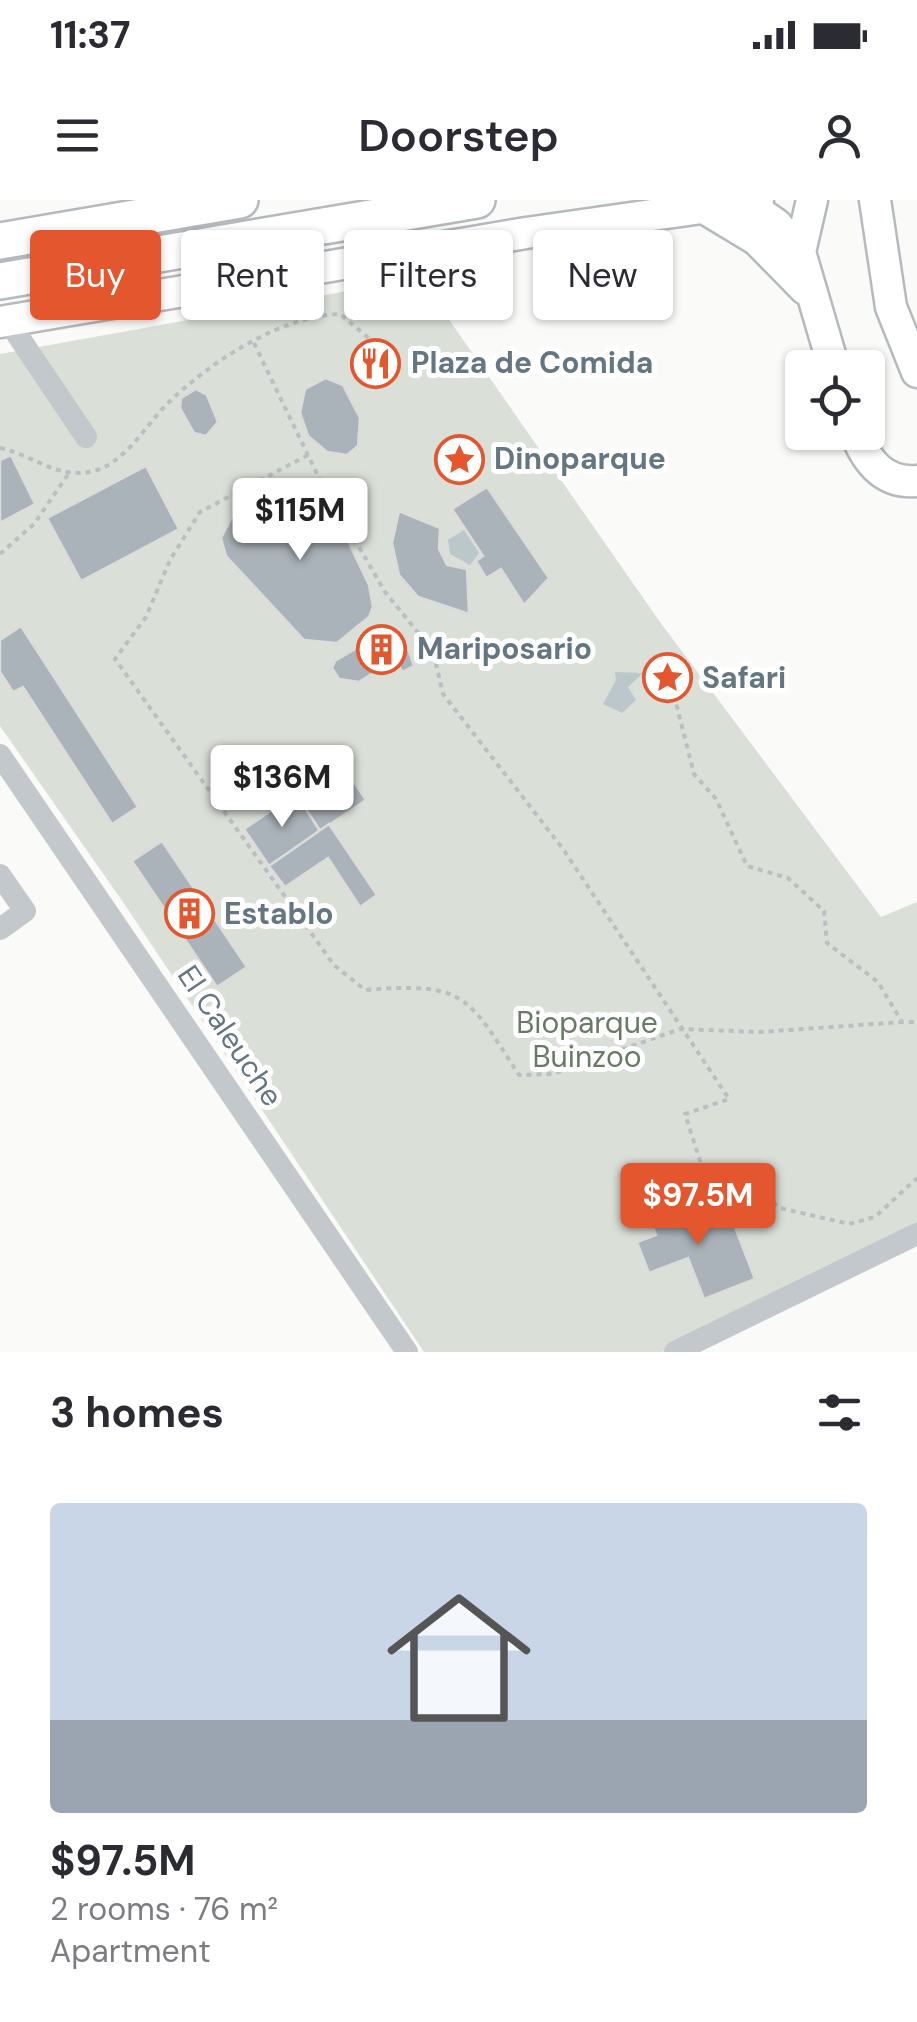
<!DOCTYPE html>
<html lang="en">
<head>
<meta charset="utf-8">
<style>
  :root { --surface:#fff; --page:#f2f2f3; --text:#2b2b33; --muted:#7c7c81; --accent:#e4572e }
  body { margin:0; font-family:"DM Sans",sans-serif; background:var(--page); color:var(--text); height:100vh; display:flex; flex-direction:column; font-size:38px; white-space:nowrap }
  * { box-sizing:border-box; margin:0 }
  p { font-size:32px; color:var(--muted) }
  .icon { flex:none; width:55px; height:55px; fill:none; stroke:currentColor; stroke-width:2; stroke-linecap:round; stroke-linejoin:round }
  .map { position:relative; height:1152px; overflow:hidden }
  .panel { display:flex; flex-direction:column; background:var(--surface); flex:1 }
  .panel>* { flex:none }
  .top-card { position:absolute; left:30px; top:30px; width:858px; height:90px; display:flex; gap:20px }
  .fabs { position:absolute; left:785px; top:150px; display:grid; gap:20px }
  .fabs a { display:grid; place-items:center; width:100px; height:100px; border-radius:10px; background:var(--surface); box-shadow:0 2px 8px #0004; font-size:50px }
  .price { position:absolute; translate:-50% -85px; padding:0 22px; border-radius:10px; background:#fff; color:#222; font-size:32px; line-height:65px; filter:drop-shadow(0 2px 5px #0008) }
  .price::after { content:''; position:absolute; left:50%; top:60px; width:30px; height:22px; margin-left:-15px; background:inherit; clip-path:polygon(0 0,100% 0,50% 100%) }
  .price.on { background:var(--accent); color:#fff }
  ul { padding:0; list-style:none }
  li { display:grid; align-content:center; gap:20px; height:530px; padding:0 50px }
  li span { display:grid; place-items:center; height:310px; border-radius:10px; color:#555 }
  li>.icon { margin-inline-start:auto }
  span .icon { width:180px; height:180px; fill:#fffc; stroke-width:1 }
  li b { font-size:42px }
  h2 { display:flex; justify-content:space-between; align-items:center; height:120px; padding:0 50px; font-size:42px }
  .chip { padding:0 35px; border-radius:10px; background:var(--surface); box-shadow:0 2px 8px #0004; font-size:35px; line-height:90px }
  .chip.on { background:var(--accent); color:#fff }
  .status { display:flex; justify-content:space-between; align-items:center; height:70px; padding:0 50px; background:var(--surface); direction:ltr }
  .status svg { height:28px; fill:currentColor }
  header { display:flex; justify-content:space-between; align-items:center; height:130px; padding:0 50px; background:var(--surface); font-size:45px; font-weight:600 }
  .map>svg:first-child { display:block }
</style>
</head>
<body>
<div class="status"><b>11:37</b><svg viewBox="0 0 49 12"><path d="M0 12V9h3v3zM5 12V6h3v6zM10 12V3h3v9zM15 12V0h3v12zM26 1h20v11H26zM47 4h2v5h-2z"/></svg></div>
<header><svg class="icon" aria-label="menu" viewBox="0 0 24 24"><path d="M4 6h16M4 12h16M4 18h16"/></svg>Doorstep<svg class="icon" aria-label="person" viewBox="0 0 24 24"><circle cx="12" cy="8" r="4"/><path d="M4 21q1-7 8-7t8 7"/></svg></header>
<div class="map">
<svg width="917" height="1152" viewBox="0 0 917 1152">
  <rect width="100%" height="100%" fill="#fafaf8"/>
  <polygon fill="#dadfd7" points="420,78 660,422 881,717 917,702 917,1028 662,1152 424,1152 125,705 0,526 0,154"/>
  <g fill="#bbc7cb">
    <polygon points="464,330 479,353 470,365 450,354 448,340"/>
    <polygon points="615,472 643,473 628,487 636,500 622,513 603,504 616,480"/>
  </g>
  <g fill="#aab3b9" stroke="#dcdcda" stroke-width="2.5">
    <polygon points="326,178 343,185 360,218 358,246 347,255 327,252 308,236 300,213 305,189"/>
    <polygon points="196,189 207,195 218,222 206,236 194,233 180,208 181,198"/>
    <polygon points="11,255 35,304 0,323 0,260"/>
    <polygon points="146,266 179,329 81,381 47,318"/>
    <polygon points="299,286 318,293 333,309 369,385 373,407 369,417 337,443 304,440 226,356 221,338 237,307 279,289"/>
    <polygon points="487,287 549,378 524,405 501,369 486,378 476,361 483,356 452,309"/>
    <polygon points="399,311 440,328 439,349 447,365 467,369 469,414 418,397 399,375 392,343"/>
    <polygon points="21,426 138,607 112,624 23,487 13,492 0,472 0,440"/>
    <polygon points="403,434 414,466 402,472 396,458 359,482 339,479 332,468 335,461 377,436 392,439"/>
    <polygon points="342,564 366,600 320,631 296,594"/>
    <polygon points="296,594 320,631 269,666 244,629"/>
    <polygon points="329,624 377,695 360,707 328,658 285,687 269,666"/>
    <polygon points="162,641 247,767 217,787 132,661"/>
    <polygon points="683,1000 690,1020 715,1010 735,1027 755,1079 704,1099 688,1058 649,1073 637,1042 656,1035 648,1014"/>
  </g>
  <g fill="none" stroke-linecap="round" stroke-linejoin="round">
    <defs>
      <g id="major">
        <polyline points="812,0 800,52 834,168"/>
        <polyline points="875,0 891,107 917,172"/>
        <polyline points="744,2 776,24 800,52"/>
        <polyline points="704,8 757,40 805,89"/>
        <polyline points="0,122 526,33 758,0"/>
        <path d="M855 232C866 261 884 284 917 281"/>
      </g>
      <g id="highway">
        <polyline points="0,41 240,0"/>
        <polyline points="0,81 477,0"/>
      </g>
    </defs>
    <use href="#major" stroke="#b5babe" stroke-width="35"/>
    <use href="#highway" stroke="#b4b9bd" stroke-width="40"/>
    <g stroke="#bbbfc2" stroke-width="4" stroke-dasharray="5 5" stroke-linecap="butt">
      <polyline points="254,143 318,276 385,392 433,451 443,494 563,649 729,899 685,914 702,967 747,984 780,1008 849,1024 875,1017 917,978"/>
      <path d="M0 248C34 255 57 280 94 271 125 263 146 225 167 204 210 162 280 116 340 114L397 162"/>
      <path d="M308 255 200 312 170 360 146 417 115 459 334 765 365 790C466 782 467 795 519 875L553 874 680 829 760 832 902 822"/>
      <polyline points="0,354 34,324 69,273"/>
      <polyline points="674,495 694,574 716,599 747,666 788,678 824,711 827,743 878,782 902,822 917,822"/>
    </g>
    <g stroke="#c3c8cc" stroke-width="22">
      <polyline points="8,121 86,237"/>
      <polyline points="0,555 407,1152"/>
      <polyline points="0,675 25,711 0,729"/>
      <polyline points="675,1152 917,1034"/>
    </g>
    <use href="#major" stroke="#fff" stroke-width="30"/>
    <use href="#highway" stroke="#fff" stroke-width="35"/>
  </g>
  <defs>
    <symbol id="restaurant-ring" viewBox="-11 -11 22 22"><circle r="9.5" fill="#fff" stroke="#e4572e" stroke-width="1.5"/><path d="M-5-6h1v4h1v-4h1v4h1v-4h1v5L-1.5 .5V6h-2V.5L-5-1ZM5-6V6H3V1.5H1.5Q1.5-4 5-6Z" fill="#e4572e"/></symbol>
    <symbol id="sight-ring" viewBox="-11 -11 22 22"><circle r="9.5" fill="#fff" stroke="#e4572e" stroke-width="1.5"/><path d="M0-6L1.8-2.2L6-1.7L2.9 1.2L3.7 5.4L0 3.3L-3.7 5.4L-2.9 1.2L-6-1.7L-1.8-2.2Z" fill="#e4572e"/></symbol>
    <symbol id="building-ring" viewBox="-11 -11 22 22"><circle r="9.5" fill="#fff" stroke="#e4572e" stroke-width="1.5"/><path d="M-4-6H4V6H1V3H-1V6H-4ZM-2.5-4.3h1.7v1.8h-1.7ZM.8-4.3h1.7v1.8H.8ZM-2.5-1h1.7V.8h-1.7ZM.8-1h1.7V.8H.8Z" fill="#e4572e"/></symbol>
  </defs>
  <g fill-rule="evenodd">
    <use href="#restaurant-ring" x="348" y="136" width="55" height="55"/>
    <use href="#sight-ring" x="432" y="232" width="55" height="55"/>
    <use href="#building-ring" x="354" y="422" width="55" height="55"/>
    <use href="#sight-ring" x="640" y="450" width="55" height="55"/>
    <use href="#building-ring" x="162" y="686" width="55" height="55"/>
  </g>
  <g text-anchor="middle" stroke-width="10" stroke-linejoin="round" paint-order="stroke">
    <g font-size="30" font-weight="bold" fill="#657683" stroke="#fff" text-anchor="start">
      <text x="411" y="173">Plaza de Comida</text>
      <text x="494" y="269">Dinoparque</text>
      <text x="417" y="459">Mariposario</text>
      <text x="702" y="488">Safari</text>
      <text x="224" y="724">Establo</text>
    </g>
    <g font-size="30" fill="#687a64" stroke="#fff">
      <text x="587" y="833">Bioparque<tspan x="587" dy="34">Buinzoo</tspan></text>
    </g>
    <g font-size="30" fill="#657683" stroke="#fff">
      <text transform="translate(230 836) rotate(56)" y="10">El Caleuche</text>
    </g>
  </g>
</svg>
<div class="fabs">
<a><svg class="icon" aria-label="locate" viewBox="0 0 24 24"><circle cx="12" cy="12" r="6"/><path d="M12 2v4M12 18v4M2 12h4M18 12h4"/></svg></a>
</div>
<b class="price" style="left:300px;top:363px">$115M</b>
<b class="price" style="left:282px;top:630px">$136M</b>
<b class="price on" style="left:698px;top:1048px">$97.5M</b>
<div class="top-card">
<a class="chip on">Buy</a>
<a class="chip">Rent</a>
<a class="chip">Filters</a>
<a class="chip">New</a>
</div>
</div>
<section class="panel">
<h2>3 homes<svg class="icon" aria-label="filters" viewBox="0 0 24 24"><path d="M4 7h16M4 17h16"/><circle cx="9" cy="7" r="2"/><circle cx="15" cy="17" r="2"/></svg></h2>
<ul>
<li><span style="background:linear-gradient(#c9d6e8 70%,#9aa5b1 0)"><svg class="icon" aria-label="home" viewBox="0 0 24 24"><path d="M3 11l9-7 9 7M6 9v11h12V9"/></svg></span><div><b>$97.5M</b><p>2 rooms · 76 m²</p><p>Apartment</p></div></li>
</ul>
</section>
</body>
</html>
